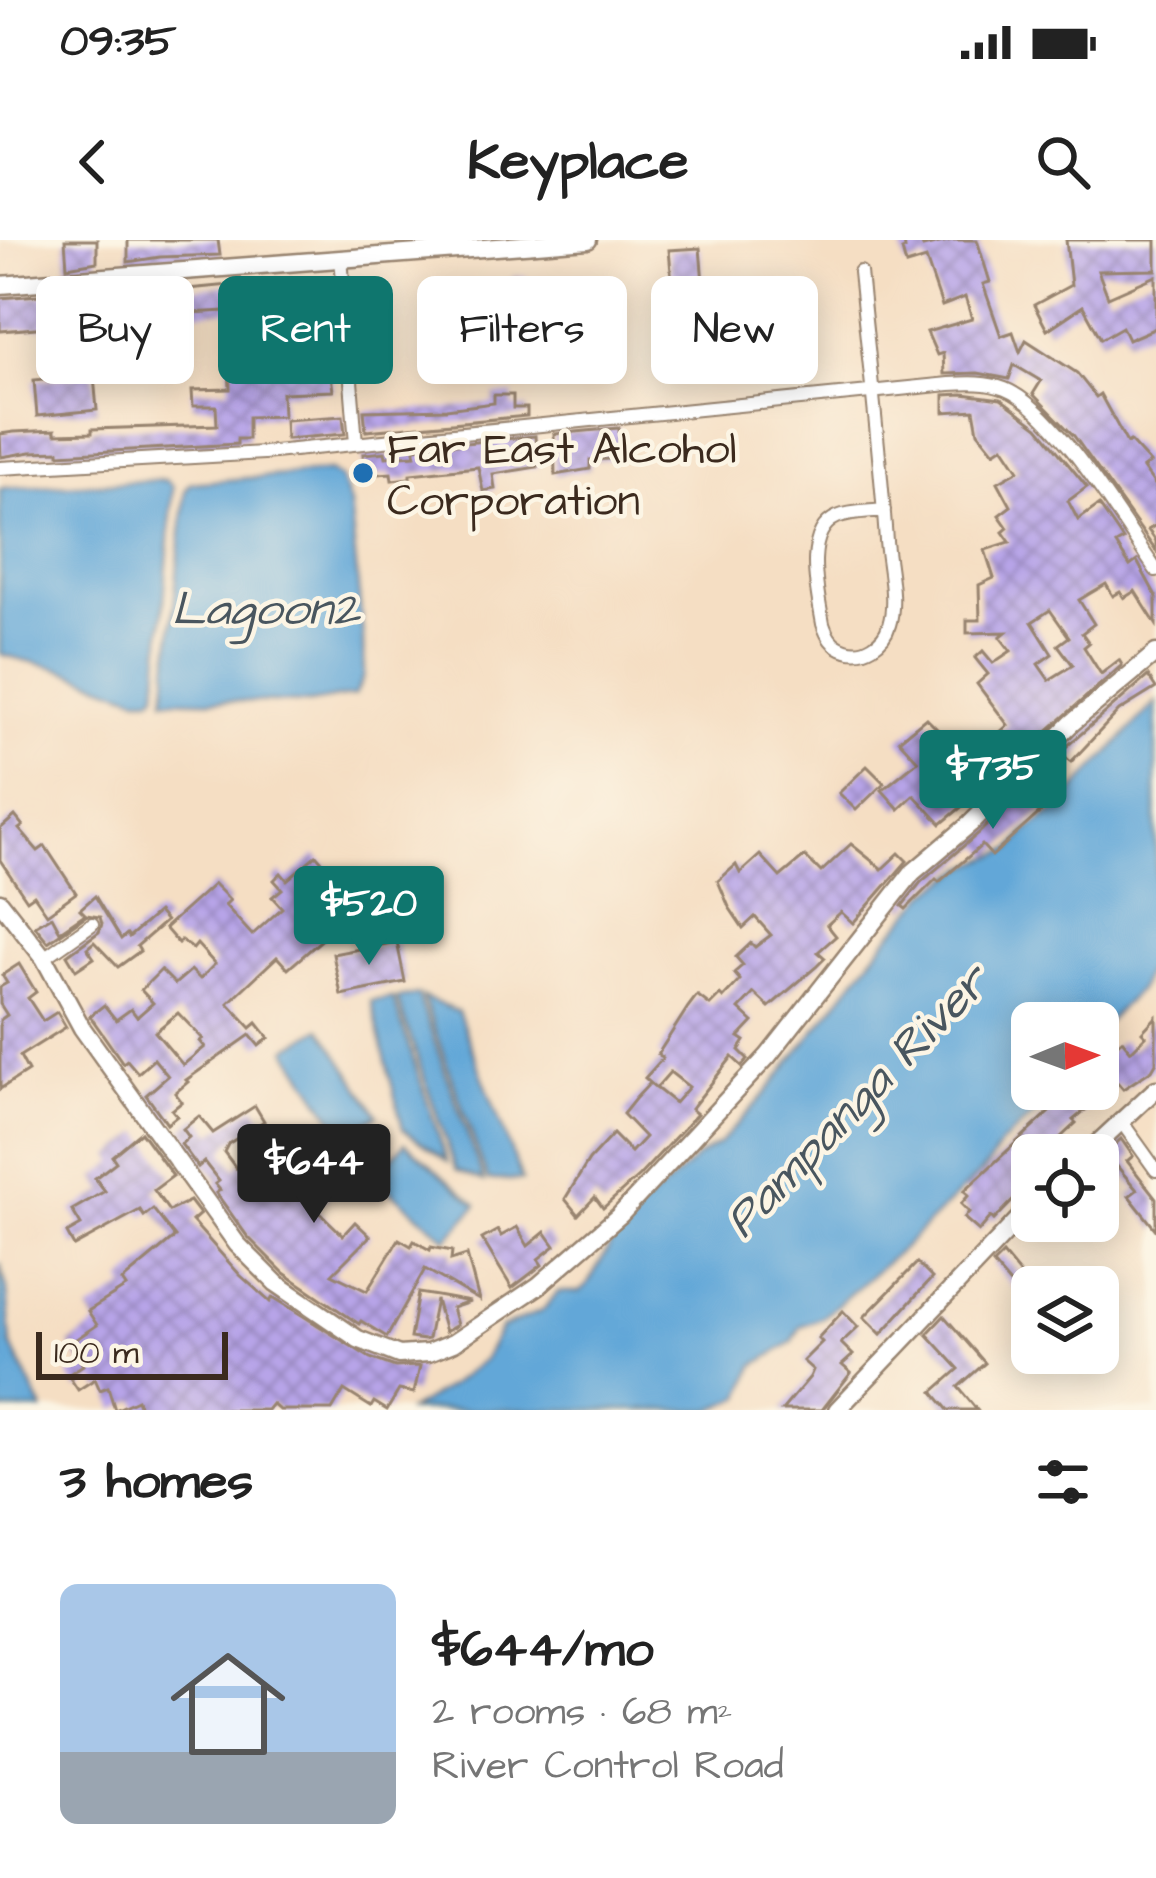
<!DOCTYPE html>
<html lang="en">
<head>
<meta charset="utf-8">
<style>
  :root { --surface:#fff; --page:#f6f6f6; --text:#222; --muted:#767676; --line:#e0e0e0; --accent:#0f766e }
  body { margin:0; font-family:"Architects Daughter",sans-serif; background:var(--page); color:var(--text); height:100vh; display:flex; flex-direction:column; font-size:45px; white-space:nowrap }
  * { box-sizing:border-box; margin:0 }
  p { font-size:39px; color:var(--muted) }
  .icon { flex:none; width:66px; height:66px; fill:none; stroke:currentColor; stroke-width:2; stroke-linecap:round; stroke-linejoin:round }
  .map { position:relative; height:1170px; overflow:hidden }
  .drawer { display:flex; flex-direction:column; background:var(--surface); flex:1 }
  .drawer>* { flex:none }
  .top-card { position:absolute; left:36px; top:36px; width:1086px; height:108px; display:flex; gap:24px }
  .needle { width:78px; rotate:89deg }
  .buttons { position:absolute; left:1011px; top:762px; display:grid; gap:24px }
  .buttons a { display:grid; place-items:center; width:108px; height:108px; border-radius:18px; background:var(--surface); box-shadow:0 6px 30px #0003; font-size:60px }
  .scale { position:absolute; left:36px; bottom:30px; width:192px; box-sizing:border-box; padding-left:12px; border:6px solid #3b2a1e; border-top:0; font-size:33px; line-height:42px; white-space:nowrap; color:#3b2a1e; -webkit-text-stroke:9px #fcf5e5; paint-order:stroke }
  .price { position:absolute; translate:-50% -102px; padding:0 27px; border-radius:12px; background:var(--accent); color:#fff; font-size:39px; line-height:78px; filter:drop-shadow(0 3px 6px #0008) }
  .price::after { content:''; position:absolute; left:50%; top:72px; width:36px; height:27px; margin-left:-18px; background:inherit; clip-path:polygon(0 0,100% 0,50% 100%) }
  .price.current { background:#222; color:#fff }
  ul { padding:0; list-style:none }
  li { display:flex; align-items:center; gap:36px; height:300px; padding:0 60px }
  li+li { border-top:3px solid var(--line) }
  li span { display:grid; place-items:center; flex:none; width:336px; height:240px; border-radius:18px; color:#555 }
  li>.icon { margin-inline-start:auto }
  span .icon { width:144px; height:144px; fill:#fffc; stroke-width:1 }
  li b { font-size:51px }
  h2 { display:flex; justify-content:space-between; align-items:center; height:144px; padding:0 60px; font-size:51px }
  .chip { padding:0 42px; border-radius:18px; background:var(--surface); box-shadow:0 6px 30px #0003; font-size:42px; line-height:108px }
  .chip.current { background:var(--accent); color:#fff }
  .status { display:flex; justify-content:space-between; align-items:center; height:84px; padding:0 60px; background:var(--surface); direction:ltr }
  .status svg { height:33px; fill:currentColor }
  header { display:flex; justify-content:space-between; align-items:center; height:156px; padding:0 60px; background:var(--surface); font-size:54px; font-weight:800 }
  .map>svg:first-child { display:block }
</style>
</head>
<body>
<div class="status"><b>09:35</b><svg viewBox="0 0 49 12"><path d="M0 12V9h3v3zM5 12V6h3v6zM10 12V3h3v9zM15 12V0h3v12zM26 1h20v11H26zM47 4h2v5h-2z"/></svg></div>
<header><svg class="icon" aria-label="back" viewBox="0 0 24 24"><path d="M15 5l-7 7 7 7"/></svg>Keyplace<svg class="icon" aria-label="search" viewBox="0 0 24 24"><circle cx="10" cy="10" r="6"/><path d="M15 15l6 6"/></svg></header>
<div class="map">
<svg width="1156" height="1170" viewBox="0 0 1156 1170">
  <defs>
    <pattern id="building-cross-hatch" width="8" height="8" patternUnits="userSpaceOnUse" patternTransform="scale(3)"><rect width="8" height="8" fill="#b7a4e8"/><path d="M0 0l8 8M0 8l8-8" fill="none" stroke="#9686bb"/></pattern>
  </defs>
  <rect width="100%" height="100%" fill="#fcf5e5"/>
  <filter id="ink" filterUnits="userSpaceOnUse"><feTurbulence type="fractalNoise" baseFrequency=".00833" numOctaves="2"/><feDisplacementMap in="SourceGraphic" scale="24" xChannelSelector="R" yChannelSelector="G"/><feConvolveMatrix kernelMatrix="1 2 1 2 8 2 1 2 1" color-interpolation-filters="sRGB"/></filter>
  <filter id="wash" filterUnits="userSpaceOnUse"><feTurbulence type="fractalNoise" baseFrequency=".004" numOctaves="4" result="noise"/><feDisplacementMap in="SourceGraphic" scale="48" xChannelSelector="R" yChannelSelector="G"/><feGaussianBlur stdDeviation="2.7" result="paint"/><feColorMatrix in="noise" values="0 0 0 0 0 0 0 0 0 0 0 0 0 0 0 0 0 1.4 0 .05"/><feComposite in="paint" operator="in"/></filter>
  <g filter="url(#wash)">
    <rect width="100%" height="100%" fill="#f5dec3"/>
    <g fill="#62a7d8" stroke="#4e687b" stroke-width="3">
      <polygon points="330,231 340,238 350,264 363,397 364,436 355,455 310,463 165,459 185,251 191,243"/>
      <polygon points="166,240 173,247 157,452 152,457 137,457 56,428 0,414 0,248"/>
      <polygon points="1156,462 1156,718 1149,725 1139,749 1098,791 1098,783 1032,783 1036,873 1001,904 987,926 904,1007 822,1078 801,1086 792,1102 754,1126 742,1157 711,1170 409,1170 451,1145 484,1119 501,1088 542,1071 558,1052 579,1052 586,1047 614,999 634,974 699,916 719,904 767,852 882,705 927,654 965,628 1012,609 1027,591 1057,569"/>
      <polygon points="418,755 484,941 456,930 397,758"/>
      <polygon points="423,757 458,772 522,940 488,940"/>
      <polygon points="393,758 447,921 403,889 371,761"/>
      <polygon points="321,788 378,875 344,896 287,809"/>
      <polygon points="405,903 477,965 447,999 374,937"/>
      <polygon points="0,1023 7,1049 11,1104 43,1170 0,1170"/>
    </g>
    <g id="blocks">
      <g fill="url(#building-cross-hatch)" fill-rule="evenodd">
        <polygon points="65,0 97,0 97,22 67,27"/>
        <polygon points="128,0 218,0 220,15 160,17 128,22"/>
        <polygon points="904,0 920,0 923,7 952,0 977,0 990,42 983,44 1001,96 1013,92 1020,112 1026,100 1077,133 1096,157 1100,154 1127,203 1130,201 1150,223 1143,228 1156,246 1156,285 1148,290 1156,301 1156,311 1074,196 1033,154 1041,141 1014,125 1009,139 978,133 944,134 943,113 937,115 927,92 972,79 965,57 942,66 926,19 906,25 902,10 905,9"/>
        <polygon points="1066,0 1156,0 1156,30 1098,31 1108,57 1156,36 1156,88 1128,100 1122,87 1101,99 1083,66 1047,90 1034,65 1071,45"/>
        <polygon points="700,8 705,66 717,79 685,108 673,95 697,73 675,75 669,10"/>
        <polygon points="526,36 527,41 534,41 535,63 541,62 542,85 514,86 512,37"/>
        <polygon points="281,40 282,53 323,51 323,66 171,74 175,130 156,131 153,78 0,91 0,58 144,47 145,53"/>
        <polygon points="471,46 472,71 466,71 467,92 455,92 454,72 446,73 445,48"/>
        <polygon points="613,49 616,78 588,81 585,52"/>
        <polygon points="326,96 333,151 282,153 283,176 248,177 248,199 237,199 237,204 59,214 59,211 31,212 1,217 0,194 14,192 55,190 55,194 92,193 92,189 217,185 216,166 193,166 192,150 230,149 228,101"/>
        <polygon points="118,100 118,124 93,125 97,170 37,176 34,140 76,136 76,103"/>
        <path d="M963 154 1001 159 1038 187 1087 247 1068 261 1078 280 1099 265 1123 300 1116 304 1130 326 1137 321 1156 356V384L1135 351 1124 358 1120 352 1113 356 1106 344 1079 360 1094 384 1082 393 1089 403 1084 407 1101 434 1119 420 1122 425 1037 500 1034 496 1006 520 990 501 1008 485 977 444 988 434 975 418 983 411 993 423 1011 411 1000 397 1006 392 967 393V380H980L979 345 994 338 985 310 1010 302 1003 292 1008 288 999 275 1011 266 998 242 1019 230 1003 206 994 212 978 192 974 170 944 172V155ZM1050 370 1069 397 1058 405 1073 425 1049 440 1038 424 1052 414 1032 382Z"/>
        <polygon points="494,155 513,155 513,168 527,168 527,176 366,191 364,171 446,169 494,163"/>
        <polygon points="343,176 345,194 286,199 285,180"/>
        <polygon points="619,188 620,210 627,208 629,218 590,220 590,229 555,235 554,194"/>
        <polygon points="535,196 537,227 493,234 495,249 483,251 478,227 410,234 410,238 392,240 391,233 365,235 363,214 385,212 386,217 415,215 415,208"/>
        <polygon points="1148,436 1156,448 1119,471 1071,522 1060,512"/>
        <polygon points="926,478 951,503 944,510 958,526 965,519 978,534 988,524 999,536 941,584 914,555 899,569 882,550 918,521 899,500"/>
        <polygon points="867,526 884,543 856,570 839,553"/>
        <polygon points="1044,528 1051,535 1034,552 1046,567 992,616 982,605 939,642 936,639 906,669 902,666 921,642 979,593"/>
        <polygon points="15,576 23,586 19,589 38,611 45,606 76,653 47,674 34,655 27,660 0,620 0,589"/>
        <polygon points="851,604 882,629 899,613 907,621 853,683 841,672 827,685 836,696 818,712 825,718 816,727 769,767 754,753 739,769 753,782 739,797 745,801 739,810 748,819 742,826 732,817 691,869 697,874 639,936 603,968 595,957 578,975 565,959 589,920 613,894 631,912 645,897 623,874 635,859 650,843 675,863 689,847 670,832 656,848 645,838 663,818 658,814 688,767 697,755 710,765 720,755 723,758 740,740 734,733 743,725 736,717 751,703 755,707 771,695 755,677 743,688 729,667 718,641 736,625 740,633 760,615 780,637 805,616 821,632"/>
        <path d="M316 615 338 640 346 632 363 651 342 670 348 677 288 729 277 717 228 763 251 788 257 783 269 798 259 806 250 795 186 840 188 842 175 853 182 862 172 870 177 876 167 884 146 855 168 836 154 819 138 833 127 820 123 823 90 776 104 765 116 780 131 769 137 777 153 763 141 750 161 730 175 744 191 730 200 739 215 724 197 704 193 709 181 700 178 703 165 688 214 644 230 660 225 665 252 695 282 668 272 657 282 649 274 640 281 633 287 640ZM178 773 203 799 200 801 205 807 183 825 155 792Z"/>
        <polygon points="95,656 121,699 127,694 129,697 158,672 166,681 137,706 140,711 118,727 94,702 87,708 94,718 76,730 67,715 99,692 102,684 100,677 87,675 48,702 35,686 52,676 60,691 85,674 80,669"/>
        <polygon points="397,702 405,742 341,755 333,714"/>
        <polygon points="19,724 36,752 28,758 43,781 57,772 66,787 20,816 28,831 0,849 0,780 7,775 0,764 0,747 7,743 2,735"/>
        <polygon points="1156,777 1156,823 1152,830 1123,849 1118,843 1073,880 1076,883 1060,898 1065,903 1052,915 1032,915 1032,924 1023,932 1032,941 994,980 991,977 979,991 964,978 969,972 961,964 969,955 964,951 1074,849 1098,849 1098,821 1122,800 1131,811 1146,796 1142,792"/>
        <polygon points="255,866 264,881 228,904 224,912 236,928 264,906 285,933 289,933 312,904 352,935 315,968 343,995 355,982 370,996 332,1034 367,1051 399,999 411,1006 414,1001 430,1010 431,1007 452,1011 451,1020 467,1015 479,1060 425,1029 387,1097 361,1081 359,1084 284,1033 247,996 216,953 220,950 215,944 219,941 204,922 198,927 181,904 189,897 183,889 199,876 213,893"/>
        <polygon points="141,892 173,936 154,950 169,971 190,961 200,974 192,981 240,1035 270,1062 273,1057 370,1118 395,1127 420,1126 414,1153 399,1150 387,1170 374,1162 371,1167 344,1150 332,1170 279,1170 272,1164 267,1170 141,1170 137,1160 115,1170 108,1147 100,1150 95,1139 78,1150 68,1135 83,1125 69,1104 97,1085 88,1071 126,1047 122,1041 175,997 153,969 144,976 140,970 74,1006 67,993 81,985 72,970 105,951 95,938 116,922 112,916"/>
        <polygon points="1121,899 1133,916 1127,921 1156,958 1156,990 1129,956 1137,950 1106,913"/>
        <polygon points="517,987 528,1006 545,992 555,1006 538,1019 542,1025 512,1048 482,999 498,990 501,996"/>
        <polygon points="1003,1014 1032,1049 1032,1070 993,1024"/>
        <polygon points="917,1023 932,1038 881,1094 864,1077"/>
        <polygon points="418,1053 437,1056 470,1062 452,1068 457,1085 445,1092 436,1060 428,1099 424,1100 410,1098"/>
        <polygon points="843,1071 858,1087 841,1103 853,1115 842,1125 851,1133 822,1170 782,1170 810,1137 813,1130 803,1121 822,1102 818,1098"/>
        <polygon points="944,1076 985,1123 958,1147 977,1170 948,1170 933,1152 959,1129 927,1094"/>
      </g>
    </g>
  </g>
  <g filter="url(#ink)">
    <use href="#blocks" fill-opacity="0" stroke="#988470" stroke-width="3"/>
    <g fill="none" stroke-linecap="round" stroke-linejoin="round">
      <defs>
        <g id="street">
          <polyline points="341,17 356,203"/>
          <path d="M860 32C869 121 880 211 886 301 888 327 897 360 889 385 884 403 864 416 846 410 832 406 827 396 823 384 818 355 802 292 837 277 851 271 869 272 884 270"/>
          <path d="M0 228 264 213 949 144C968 143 987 142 1005 149 1055 169 1123 283 1156 330"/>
          <polyline points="44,718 92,684"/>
          <polyline points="1121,881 1156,930"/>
        </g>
        <g id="secondary">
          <polyline points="0,45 588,0"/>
          <polyline points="0,662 44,718 82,788 237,1004 276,1043 358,1099 399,1115 428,1113 453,1103 538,1046 620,975 768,816 912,633 970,584 1072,483 1156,413"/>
          <polyline points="1085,915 1156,849"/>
          <polyline points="837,1170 1032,965"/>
        </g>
      </defs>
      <use href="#street" stroke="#988470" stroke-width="16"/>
      <use href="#secondary" stroke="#988470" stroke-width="21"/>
      <use href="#street" stroke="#fff" stroke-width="12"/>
      <use href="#secondary" stroke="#fff" stroke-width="16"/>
    </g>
  </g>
  <circle fill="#1f6fb2" stroke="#fcf5e5" stroke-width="4.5" cx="363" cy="233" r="12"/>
  <g text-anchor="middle" stroke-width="9" stroke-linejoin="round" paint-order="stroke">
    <g font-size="45" fill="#3b2a1e" stroke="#fcf5e5" text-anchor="start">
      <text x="387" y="223">Far East Alcohol<tspan x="387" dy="52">Corporation</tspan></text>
    </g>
    <g font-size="48" font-style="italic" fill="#49565f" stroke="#fcf5e5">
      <text x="266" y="384">Lagoon2</text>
      <text transform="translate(855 860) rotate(-46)" y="17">Pampanga River</text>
    </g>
  </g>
</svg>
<div class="buttons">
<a><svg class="needle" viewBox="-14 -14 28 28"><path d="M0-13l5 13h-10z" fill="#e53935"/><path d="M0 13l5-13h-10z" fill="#767676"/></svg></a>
<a><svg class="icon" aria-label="locate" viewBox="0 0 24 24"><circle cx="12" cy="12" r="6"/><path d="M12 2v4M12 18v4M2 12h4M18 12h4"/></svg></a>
<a><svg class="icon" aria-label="layers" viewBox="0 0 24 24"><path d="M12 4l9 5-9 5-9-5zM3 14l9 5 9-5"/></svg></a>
</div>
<div class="scale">100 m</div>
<b class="price" style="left:993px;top:592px">$735</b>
<b class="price" style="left:369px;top:728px">$520</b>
<b class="price current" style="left:314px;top:986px">$644</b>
<div class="top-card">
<a class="chip">Buy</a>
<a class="chip current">Rent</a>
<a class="chip">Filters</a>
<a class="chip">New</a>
</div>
</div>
<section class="drawer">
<h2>3 homes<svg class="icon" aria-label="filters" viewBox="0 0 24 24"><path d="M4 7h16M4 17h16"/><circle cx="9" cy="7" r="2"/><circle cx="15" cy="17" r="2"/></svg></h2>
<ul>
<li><span style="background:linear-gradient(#a9c7e8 70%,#9aa5b1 0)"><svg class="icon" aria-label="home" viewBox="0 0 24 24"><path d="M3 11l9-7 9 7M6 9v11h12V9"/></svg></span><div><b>$644/mo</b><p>2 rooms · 68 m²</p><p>River Control Road</p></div></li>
</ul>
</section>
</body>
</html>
